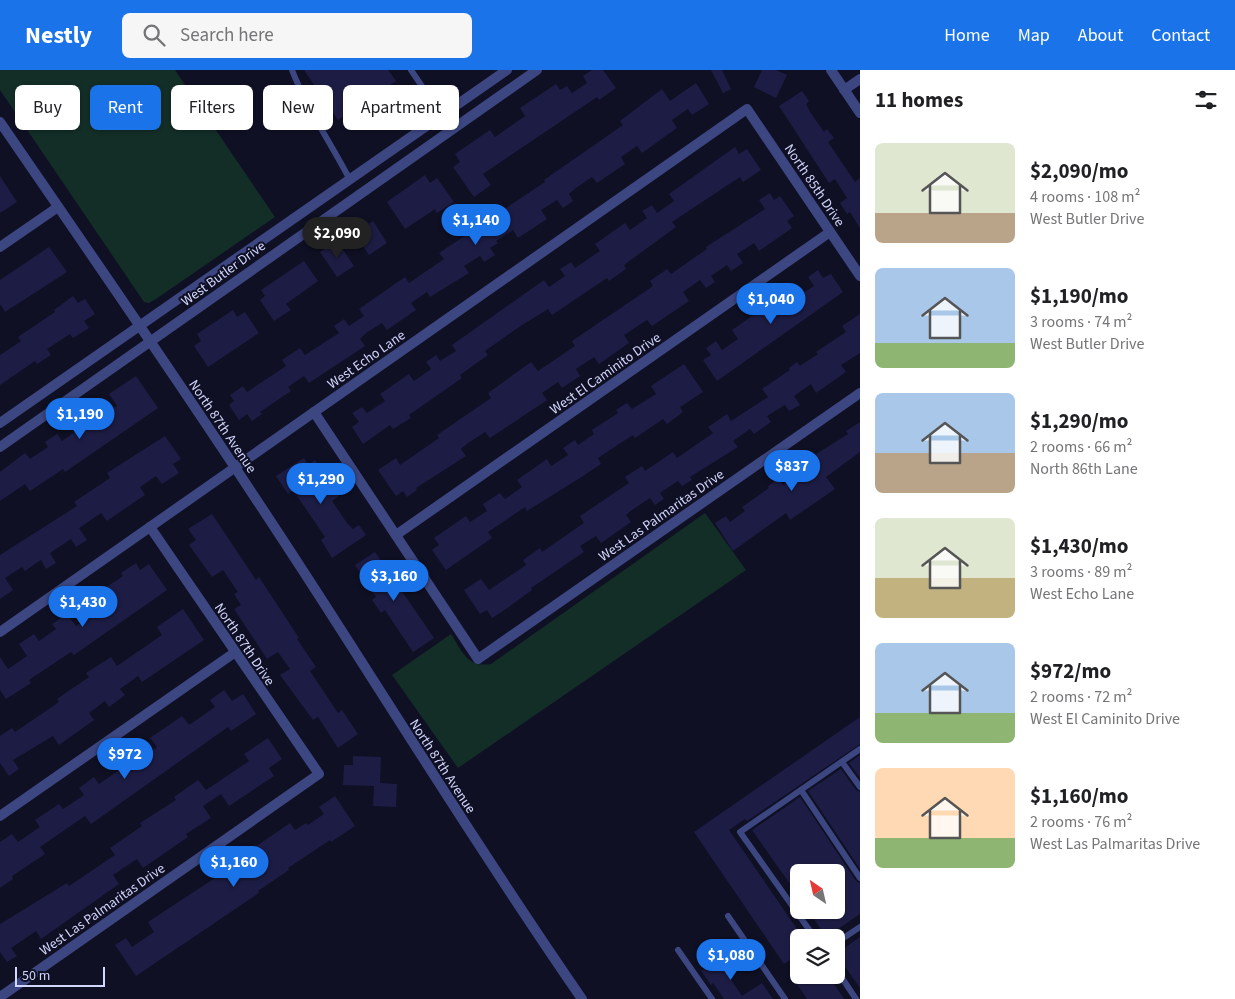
<!DOCTYPE html>
<html lang="en">
<head>
<meta charset="utf-8">
<style>
  :root { --surface:#fff; --page:#f6f6f6; --text:#202124; --muted:#757577; --accent:#1a73e8 }
  body { margin:0; font-family:"Source Sans 3",sans-serif; background:var(--page); color:var(--text); height:100vh; display:flex; flex-direction:column; font-size:19px; white-space:nowrap }
  * { box-sizing:border-box; margin:0 }
  p { font-size:16px; color:var(--muted) }
  .icon { flex:none; width:28px; height:28px; fill:none; stroke:currentColor; stroke-width:2; stroke-linecap:round; stroke-linejoin:round }
  .map { position:relative; flex:1; overflow:hidden }
  .details { display:flex; flex-direction:column; background:var(--surface); width:375px }
  .details>* { flex:none }
  .top-card { position:absolute; left:15px; top:15px; width:475px; height:45px; display:flex; gap:10px }
  .needle { width:32px; rotate:326deg }
  .fabs { position:absolute; left:790px; top:794px; display:grid; gap:10px }
  .fabs a { display:grid; place-items:center; width:55px; height:55px; border-radius:8px; background:var(--surface); box-shadow:0 1px 4px #0004; font-size:25px }
  .scale { position:absolute; left:15px; bottom:12px; width:90px; box-sizing:border-box; padding-left:5px; border:2px solid #d4d7fd; border-top:0; font-size:14px; line-height:18px; white-space:nowrap; color:#d4d7fd; -webkit-text-stroke:4px #0f1024; paint-order:stroke }
  .price { position:absolute; translate:-50% -42px; padding:0 11px; border-radius:18px; background:var(--accent); color:#fff; font-size:16px; line-height:32px; filter:drop-shadow(0 1px 2px #0008) }
  .price::after { content:''; position:absolute; left:50%; top:30px; width:15px; height:11px; margin-left:-8px; background:inherit; clip-path:polygon(0 0,100% 0,50% 100%) }
  .price.on { background:#222; color:#fff }
  ul { padding:0; list-style:none }
  li { display:flex; align-items:center; gap:15px; height:125px; padding:0 15px }
  li span { display:grid; place-items:center; flex:none; width:140px; height:100px; border-radius:8px; color:#555 }
  li>.icon { margin-inline-start:auto }
  span .icon { width:60px; height:60px; fill:#fffc; stroke-width:1 }
  li b { font-size:21px }
  h2 { display:flex; justify-content:space-between; align-items:center; height:60px; padding:0 15px; font-size:21px }
  .pill { padding:0 18px; border-radius:8px; background:var(--surface); box-shadow:0 1px 4px #0004; font-size:18px; line-height:45px }
  .pill.on { background:var(--accent); color:#fff }
  header { display:flex; align-items:center; gap:30px; box-sizing:border-box; height:70px; padding:0 25px; background:var(--accent); color:#fff }
  header strong { font-size:24px }
  nav { display:flex; gap:28px; margin-inline-start:auto; font-size:18px }
  .search { width:350px; height:45px; background:var(--page); display:flex; align-items:center; gap:12px; box-sizing:border-box; padding:0 18px; border-radius:8px; color:var(--muted); font-size:19px }
  main { display:flex; flex:1; min-height:0 }
  .map>svg:first-child { display:block }
</style>
</head>
<body>
<header>
<strong>Nestly</strong>
<div class="search"><svg class="icon" aria-label="search" viewBox="0 0 24 24"><circle cx="10" cy="10" r="6"/><path d="M15 15l6 6"/></svg>Search here</div>
<nav><a>Home</a><a>Map</a><a>About</a><a>Contact</a></nav>
</header>
<main>
<div class="map">
<svg width="860" height="929" viewBox="0 0 860 929">
  <rect width="100%" height="100%" fill="#0f1024"/>
  <g fill="#132d27">
    <polygon points="0,0 175,0 275,147 156,229 149,233 144,232 0,20"/>
    <path d="M705 443 746 500 458 698 392 605 451 564C462 581 467 598 491 594Z"/>
  </g>
  <g fill="#1d1c44">
    <polygon points="304,0 388,0 396,11 338,50"/>
    <polygon points="592,0 603,0 616,18 599,30 597,27 483,104 491,115 474,127 453,97 460,92 455,84 490,60 495,67 525,46 520,38 556,14 560,20 567,16 572,23 587,13 583,6"/>
    <polygon points="711,0 722,0 731,19 723,23"/>
    <polygon points="762,0 776,0 787,5 776,28 754,17"/>
    <polygon points="696,13 709,34 692,45 688,39 672,50 677,58 642,83 637,76 621,87 625,94 597,113 592,107 576,118 569,124 573,131 563,138 557,130 541,140 547,149 518,168 513,160 496,171 498,173 490,178 495,185 484,192 480,186 464,196 469,203 430,227 427,222 411,233 416,240 387,260 382,253 366,263 360,269 365,276 353,284 309,313 304,306 288,317 291,321 260,342 262,344 252,351 247,344 239,350 229,335 234,331 230,325 243,316 247,322 286,296 282,290 300,278 305,285 339,263 334,256 344,249 349,256 364,246 359,239 366,234 405,207 409,213 444,189 439,183 545,112 544,110 623,55 620,51 662,19 670,31"/>
    <polygon points="802,21 809,31 806,34 810,42 824,62 827,59 834,68 828,72 855,112 860,108 860,158 850,142 847,144 840,133 847,128 835,109 829,113 779,36"/>
    <polygon points="735,77 739,84 747,79 761,100 743,112 740,107 672,152 676,157 624,195 626,199 609,211 607,208 552,245 548,239 519,257 485,281 488,285 460,305 462,308 409,345 411,348 393,359 390,355 363,374 352,357 359,352 352,343 362,337 367,343 385,331 380,324 409,304 414,311 431,299 426,292 436,285 440,291 456,281 452,275 534,217 544,210 549,217 565,206 560,199 571,192 575,198 600,181 595,174 625,153 630,160 647,148 642,141 652,135 657,143 674,131 669,124"/>
    <polygon points="425,105 430,113 437,108 454,132 437,143 435,139 405,159 387,132"/>
    <polygon points="0,106 17,132 0,143"/>
    <polygon points="770,123 774,130 780,126 794,146 787,151 792,158 759,181 754,173 737,184 743,193 731,201 727,195 711,206 715,212 706,218 700,210 683,222 689,231 652,256 647,250 624,265 629,273 599,294 594,287 576,299 580,306 562,318 558,312 542,323 547,330 490,368 485,362 468,373 461,379 466,386 416,418 417,420 407,427 403,421 396,426 378,400 396,388 400,395 439,368 437,365 491,328 488,323 531,292 538,301 575,276 572,271 653,216 650,211 667,199 671,204 707,179 706,177 765,139 759,130"/>
    <polygon points="361,150 365,156 373,151 387,173 369,185 350,157"/>
    <polygon points="337,171 354,196 337,207 320,182"/>
    <polygon points="49,177 67,202 5,242 0,234 0,210"/>
    <polygon points="304,191 318,211 286,234 291,240 274,251 260,230 265,226 261,220"/>
    <polygon points="818,200 823,208 831,204 843,222 717,311 703,290 711,285 706,278 716,271 722,280 738,269 732,260 762,239 766,246 784,234 779,227 788,221 794,229 814,216 808,207"/>
    <polygon points="73,226 78,233 85,229 95,244 84,251 89,258 73,268 70,264 47,279 51,285 37,294 35,291 0,315 0,285 21,271 18,267 55,242 54,240"/>
    <polygon points="233,240 237,247 245,242 259,263 208,297 194,276 201,271 197,264"/>
    <polygon points="860,244 860,283 841,295 846,302 816,323 811,314 794,326 800,335 789,341 785,335 767,346 771,352 754,364 750,359 733,371 738,377 690,407 692,410 682,416 678,411 660,423 664,429 655,435 650,428 632,440 626,445 631,452 601,473 596,466 580,476 584,482 531,518 532,520 503,541 492,548 487,540 480,544 464,520 481,509 489,520 526,495 523,490 540,478 542,482 578,457 584,453 580,446 629,413 625,407 642,396 645,401 673,382 677,388 713,363 708,357 727,344 731,351 768,327 762,319 790,300 789,298 797,292 800,296 818,284 816,282 846,262 842,256"/>
    <polygon points="684,294 703,322 680,337 683,342 667,354 663,349 635,368 633,365 598,388 601,394 583,406 527,441 525,437 488,462 492,468 446,500 432,480 439,475 434,468 466,446 470,452 487,441 483,434 500,423 505,429 522,417 517,410 547,389 551,396 568,385 563,378 575,370 578,375 594,364 592,360 618,343 616,340 627,333 632,339 656,324 651,316"/>
    <polygon points="136,306 158,338 65,402 63,399 30,421 25,414 0,431 0,402 25,383 30,389 48,377 45,372 57,364 62,371 82,357 76,347 91,337 98,348 117,336 109,324"/>
    <polygon points="860,352 860,382 826,407 835,419 790,450 786,443 733,481 715,453 726,446 730,452 745,441 742,437 769,418 768,416 778,409 783,415 798,405 794,398 848,364 846,361"/>
    <polygon points="165,366 181,389 173,394 179,403 162,414 156,406 140,417 145,425 117,444 107,451 101,443 79,458 87,470 76,477 71,469 50,483 56,493 46,499 41,490 25,501 22,497 5,508 13,520 0,529 0,485 77,436 74,432 110,408 107,403"/>
    <polygon points="304,388 308,395 315,390 339,426 332,431 347,453 353,459 359,455 366,465 332,488 321,470 325,467 293,420 288,424 276,406"/>
    <polygon points="212,444 256,510 259,507 299,568 297,569 316,597 310,601 338,643 342,640 358,664 338,678 318,647 313,650 280,605 290,599 278,582 267,589 234,539 241,535 234,524 238,522 223,500 212,507 189,475 196,470 188,459"/>
    <polygon points="375,482 434,568 413,582 385,540 381,543 372,530 376,527 355,495"/>
    <polygon points="136,493 140,500 149,494 167,520 74,585 71,582 29,610 31,613 6,629 0,620 0,587 8,599 27,586 19,574 34,564 39,571 56,559 52,554 67,544 76,556 94,544 92,541 106,532 99,522 123,506 121,503"/>
    <polygon points="183,539 204,570 142,612 138,606 120,619 125,625 109,637 105,631 89,643 94,650 59,675 53,666 13,690 19,699 9,706 0,693 0,666 12,658 15,662 59,632 57,629 89,607 86,603 111,587 117,596 162,565 157,557"/>
    <polygon points="224,620 232,631 243,624 256,644 231,661 228,657 91,754 85,746 40,777 45,784 12,806 13,809 0,818 0,772 12,764 18,772 40,757 35,750 59,734 63,739 84,725 79,718 94,707 99,714 118,701 113,694 128,683 134,693 157,677 150,668 182,646 189,655 215,637 210,630"/>
    <polygon points="860,647 860,674 747,751 745,749 729,760 799,862 799,884 784,894 694,762"/>
    <polygon points="268,668 282,689 269,698 274,706 229,736 221,724 203,736 211,748 186,764 188,767 143,798 137,789 113,805 119,814 41,869 36,861 11,878 17,886 7,892 0,882 0,854 67,813 69,816 115,785 110,778 142,756 140,753 176,730 174,727 198,710 206,720 249,691 244,684"/>
    <polygon points="860,685 860,708 849,693"/>
    <polygon points="353,686 381,687 380,713 397,714 396,737 373,736 374,716 343,715 344,695 353,695"/>
    <polygon points="841,699 856,720 860,722 860,799 808,721"/>
    <polygon points="335,726 355,756 331,772 330,770 288,798 289,800 258,821 259,823 136,906 115,875 126,868 132,877 154,862 148,852 224,802 231,811 260,791 252,779 290,753 295,760 306,753 308,755 324,744 319,737"/>
    <polygon points="800,727 856,811 860,813 860,844 826,867 808,840 836,840 836,802 799,802 799,827 752,760"/>
    <polygon points="860,867 860,918 836,884"/>
    <polygon points="728,882 738,896 727,904 742,926 762,913 773,929 724,929 713,913 711,915 701,901"/>
    <polygon points="804,905 828,905 844,929 807,929 795,911"/>
  </g>
  <g fill="none" stroke-linecap="round" stroke-linejoin="round">
    <g stroke="#3c4681" stroke-width="6">
      <path d="M292 0C307 39 331 73 350 110"/>
      <polyline points="411,0 442,46"/>
      <polyline points="842,692 860,717"/>
      <polyline points="801,720 860,808"/>
      <polyline points="728,846 785,929"/>
      <polyline points="815,868 740,762 860,679"/>
      <polyline points="836,873 860,857"/>
      <polyline points="678,880 712,929"/>
      <polyline points="836,899 856,929"/>
    </g>
    <g stroke="#3c4681" stroke-width="10">
      <polyline points="831,0 860,43"/>
      <polyline points="844,20 860,9"/>
      <polyline points="0,177 58,137"/>
      <polyline points="314,342 478,589 860,323"/>
      <polyline points="396,465 830,162"/>
      <polyline points="0,562 747,39 860,206"/>
      <polyline points="0,746 234,583"/>
      <polyline points="0,927 319,704 150,457"/>
    </g>
    <g stroke="#3c4681" stroke-width="10">
      <path d="M0 52C117 222 234 392 345 566 423 688 500 810 582 929"/>
      <polyline points="0,353 507,0"/>
      <polyline points="0,377 537,0"/>
    </g>
  </g>
  <g text-anchor="middle" stroke-width="4" stroke-linejoin="round" paint-order="stroke">
    <g font-size="14" fill="#d4d7fd" stroke="#0f1024">
      <text transform="translate(815 115) rotate(56)" y="5">North 85th Drive</text>
      <text transform="translate(223 203) rotate(-36)" y="5">West Butler Drive</text>
      <text transform="translate(366 289) rotate(-35)" y="5">West Echo Lane</text>
      <text transform="translate(605 303) rotate(-35)" y="5">West El Caminito Drive</text>
      <text transform="translate(223 356) rotate(56)" y="5">North 87th Avenue</text>
      <text transform="translate(661 445) rotate(-35)" y="5">West Las Palmaritas Drive</text>
      <text transform="translate(245 574) rotate(56)" y="5">North 87th Drive</text>
      <text transform="translate(443 696) rotate(57)" y="5">North 87th Avenue</text>
      <text transform="translate(102 839) rotate(-35)" y="5">West Las Palmaritas Drive</text>
    </g>
  </g>
</svg>
<div class="fabs">
<a><svg class="needle" viewBox="-14 -14 28 28"><path d="M0-13l5 13h-10z" fill="#e53935"/><path d="M0 13l5-13h-10z" fill="#757577"/></svg></a>
<a><svg class="icon" aria-label="layers" viewBox="0 0 24 24"><path d="M12 4l9 5-9 5-9-5zM3 14l9 5 9-5"/></svg></a>
</div>
<div class="scale">50 m</div>
<b class="price" style="left:476px;top:176px">$1,140</b>
<b class="price on" style="left:337px;top:189px">$2,090</b>
<b class="price" style="left:771px;top:255px">$1,040</b>
<b class="price" style="left:80px;top:370px">$1,190</b>
<b class="price" style="left:792px;top:422px">$837</b>
<b class="price" style="left:321px;top:435px">$1,290</b>
<b class="price" style="left:394px;top:532px">$3,160</b>
<b class="price" style="left:83px;top:558px">$1,430</b>
<b class="price" style="left:125px;top:710px">$972</b>
<b class="price" style="left:234px;top:818px">$1,160</b>
<b class="price" style="left:731px;top:911px">$1,080</b>
<div class="top-card">
<a class="pill">Buy</a>
<a class="pill on">Rent</a>
<a class="pill">Filters</a>
<a class="pill">New</a>
<a class="pill">Apartment</a>
</div>
</div>
<section class="details">
<h2>11 homes<svg class="icon" aria-label="filters" viewBox="0 0 24 24"><path d="M4 7h16M4 17h16"/><circle cx="9" cy="7" r="2"/><circle cx="15" cy="17" r="2"/></svg></h2>
<ul>
<li><span style="background:linear-gradient(#dfe7d0 70%,#b9a48a 0)"><svg class="icon" aria-label="home" viewBox="0 0 24 24"><path d="M3 11l9-7 9 7M6 9v11h12V9"/></svg></span><div><b>$2,090/mo</b><p>4 rooms · 108 m²</p><p>West Butler Drive</p></div></li>
<li><span style="background:linear-gradient(#a9c7e8 75%,#8fb573 0)"><svg class="icon" aria-label="home" viewBox="0 0 24 24"><path d="M3 11l9-7 9 7M6 9v11h12V9"/></svg></span><div><b>$1,190/mo</b><p>3 rooms · 74 m²</p><p>West Butler Drive</p></div></li>
<li><span style="background:linear-gradient(#a9c7e8 60%,#b9a48a 0)"><svg class="icon" aria-label="home" viewBox="0 0 24 24"><path d="M3 11l9-7 9 7M6 9v11h12V9"/></svg></span><div><b>$1,290/mo</b><p>2 rooms · 66 m²</p><p>North 86th Lane</p></div></li>
<li><span style="background:linear-gradient(#dfe7d0 60%,#c2b280 0)"><svg class="icon" aria-label="home" viewBox="0 0 24 24"><path d="M3 11l9-7 9 7M6 9v11h12V9"/></svg></span><div><b>$1,430/mo</b><p>3 rooms · 89 m²</p><p>West Echo Lane</p></div></li>
<li><span style="background:linear-gradient(#a9c7e8 70%,#8fb573 0)"><svg class="icon" aria-label="home" viewBox="0 0 24 24"><path d="M3 11l9-7 9 7M6 9v11h12V9"/></svg></span><div><b>$972/mo</b><p>2 rooms · 72 m²</p><p>West El Caminito Drive</p></div></li>
<li><span style="background:linear-gradient(#ffd9b3 70%,#8fb573 0)"><svg class="icon" aria-label="home" viewBox="0 0 24 24"><path d="M3 11l9-7 9 7M6 9v11h12V9"/></svg></span><div><b>$1,160/mo</b><p>2 rooms · 76 m²</p><p>West Las Palmaritas Drive</p></div></li>
</ul>
</section>
</main>
</body>
</html>
